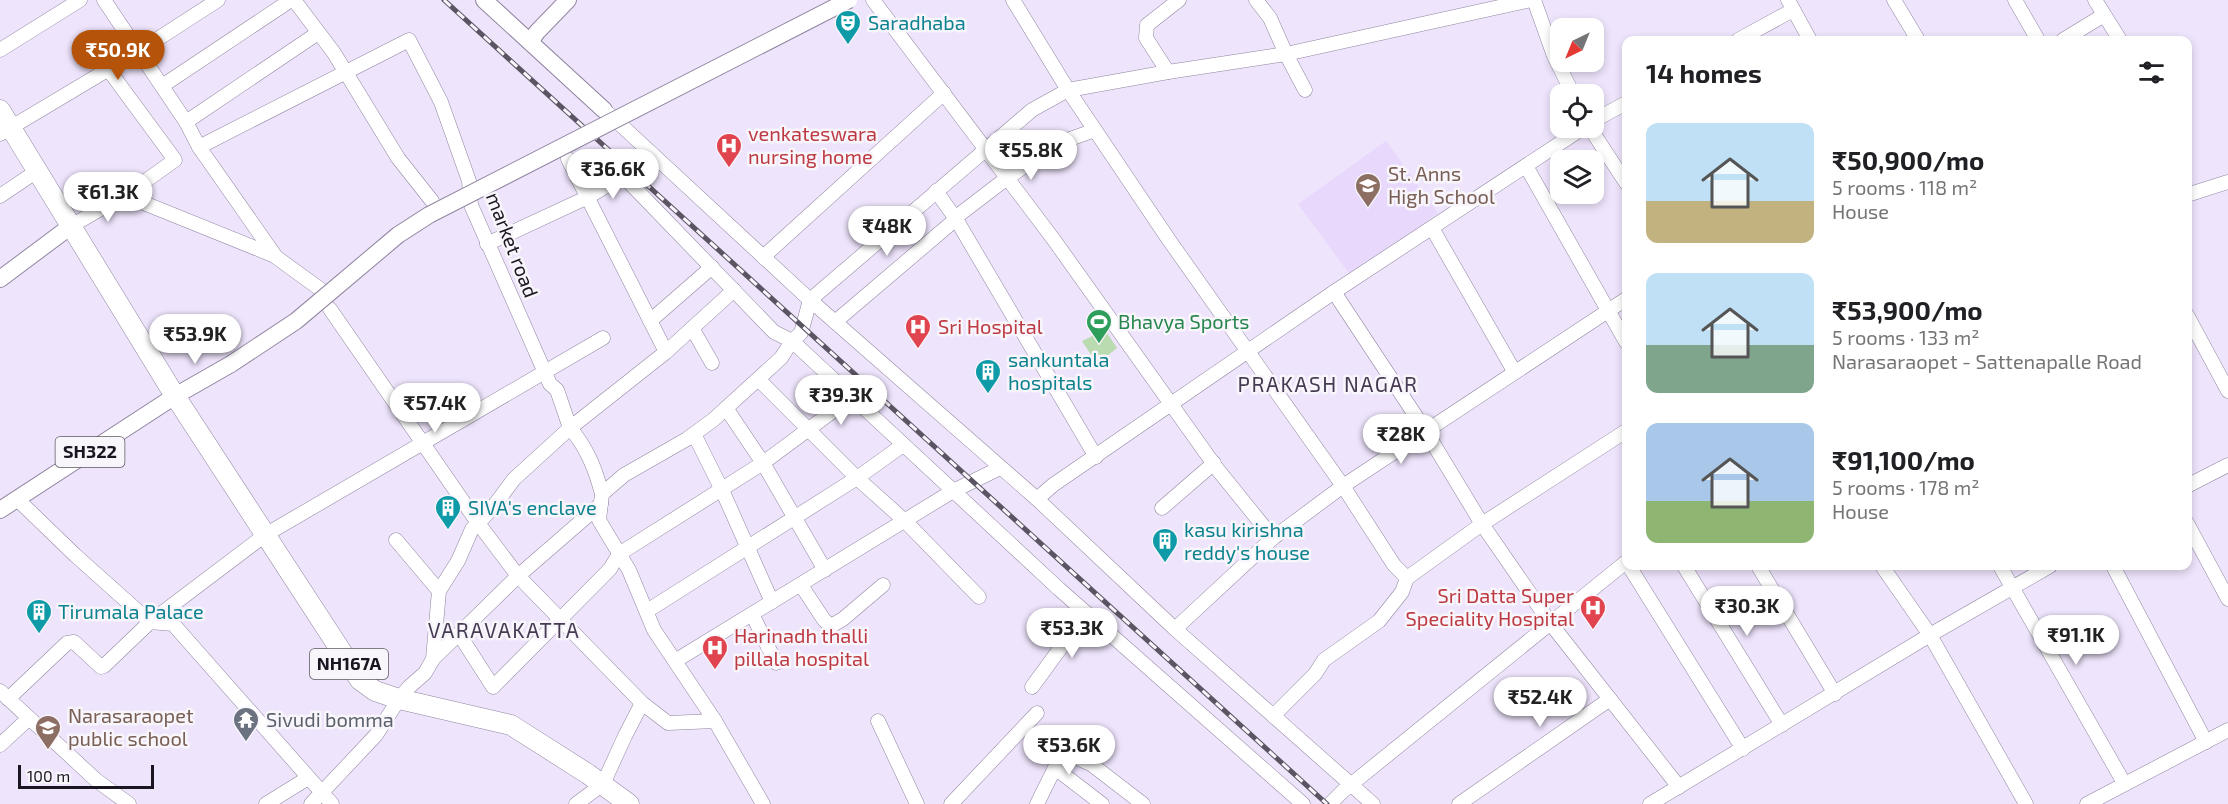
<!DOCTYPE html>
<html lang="en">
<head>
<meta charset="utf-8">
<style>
  :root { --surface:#fff; --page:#f6f6f6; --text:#202124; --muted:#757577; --accent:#b45309 }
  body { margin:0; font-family:"Exo 2",sans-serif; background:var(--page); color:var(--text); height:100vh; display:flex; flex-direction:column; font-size:22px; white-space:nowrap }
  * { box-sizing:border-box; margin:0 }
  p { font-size:20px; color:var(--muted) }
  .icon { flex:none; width:33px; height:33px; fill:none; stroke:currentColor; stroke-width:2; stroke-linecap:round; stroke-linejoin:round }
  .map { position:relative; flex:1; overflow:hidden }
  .details { position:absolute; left:1622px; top:36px; width:570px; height:534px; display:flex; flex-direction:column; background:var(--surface); border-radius:12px; box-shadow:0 3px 9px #0003 }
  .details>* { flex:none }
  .needle { width:39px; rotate:223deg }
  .buttons { position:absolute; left:1550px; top:18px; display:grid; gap:12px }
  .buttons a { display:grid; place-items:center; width:54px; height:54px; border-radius:12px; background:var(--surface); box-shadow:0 3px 9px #0003; font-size:30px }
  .scale { position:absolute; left:18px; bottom:15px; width:136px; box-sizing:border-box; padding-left:6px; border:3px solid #1a1520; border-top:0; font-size:16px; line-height:21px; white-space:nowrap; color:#1a1520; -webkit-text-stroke:4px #f8f5fb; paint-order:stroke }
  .price { position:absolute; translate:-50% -51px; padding:0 14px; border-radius:21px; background:#fff; color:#222; font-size:20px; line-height:39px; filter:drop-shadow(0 2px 3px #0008) }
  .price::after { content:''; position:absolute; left:50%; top:36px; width:18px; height:14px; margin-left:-9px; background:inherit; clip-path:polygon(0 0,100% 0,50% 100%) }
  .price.selected { background:var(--accent); color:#fff }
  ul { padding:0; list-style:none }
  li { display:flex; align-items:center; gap:18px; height:150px; padding:0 24px }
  li span { display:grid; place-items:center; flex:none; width:168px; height:120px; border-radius:12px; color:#555 }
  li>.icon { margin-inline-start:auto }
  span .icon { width:72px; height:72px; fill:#fffc; stroke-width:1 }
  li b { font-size:26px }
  h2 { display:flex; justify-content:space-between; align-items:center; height:72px; padding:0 24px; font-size:26px }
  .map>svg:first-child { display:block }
</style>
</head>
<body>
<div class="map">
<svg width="2228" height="804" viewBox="0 0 2228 804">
  <rect width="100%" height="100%" fill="#eee4fc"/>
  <polygon fill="#e8d8fc" points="1386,141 1438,213 1351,276 1298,204"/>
  <polygon fill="#b9dbaf" points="1105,330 1117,348 1097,364 1082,341"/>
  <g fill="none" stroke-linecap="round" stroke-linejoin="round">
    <defs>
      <g id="minor">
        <polyline points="104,0 186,122 199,147"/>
        <polyline points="294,0 334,53 398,158 432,201"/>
        <polyline points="873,0 1054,240 1218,470 1273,538"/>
        <polyline points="1013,0 1068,90 1169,240 1343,486 1394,565 1407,578 1402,592 1379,621 1324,660 1315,674 1273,716"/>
        <polyline points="1256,0 1270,18 1286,54 1531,0"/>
        <polyline points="1534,0 1554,56 1573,94"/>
        <polyline points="1788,0 1810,40"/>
        <polyline points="1894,0 1918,40"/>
        <polyline points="2015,0 2038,40"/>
        <polyline points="2095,0 2120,40"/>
        <polyline points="1738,40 1793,10"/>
        <polyline points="2063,40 2104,15"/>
        <polyline points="0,50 80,0"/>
        <polyline points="1168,72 1146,38 1147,25 1179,0"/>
        <polyline points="162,86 291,0"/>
        <polyline points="609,114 810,300 1037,499 1175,629 1373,804"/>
        <polyline points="1593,121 1626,103"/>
        <polyline points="186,122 318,33"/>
        <polyline points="1590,128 1626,183"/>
        <polyline points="1095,130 1059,143 1007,178 960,214 956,219 1096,457"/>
        <polyline points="0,134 139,51 218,0"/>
        <polyline points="568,159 666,352"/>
        <polyline points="1526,166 1626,342"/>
        <polyline points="124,195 275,256"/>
        <polyline points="2187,195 2228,182"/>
        <polyline points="0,196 37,171"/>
        <polyline points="71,226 130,192 175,160 108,69"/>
        <polyline points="1432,228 1514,371"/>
        <polyline points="487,244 588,197 623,176 774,332 792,341 1059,589 1303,804"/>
        <polyline points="763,257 944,93"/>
        <polyline points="320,289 276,257 199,147 409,40 441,102 469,181 471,205 550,384 557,390 570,428 666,352 734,290"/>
        <polyline points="1334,292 1425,430 1482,524 1551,624 1679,787"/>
        <polyline points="330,309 478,523 518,576 642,703 668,723 715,721"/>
        <polyline points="2187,315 2228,391"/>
        <polyline points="650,321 712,267"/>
        <polyline points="835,322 956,219 936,191"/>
        <polyline points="692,328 712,363"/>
        <polyline points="758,379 857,478 905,521 979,597"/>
        <polyline points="726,408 763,463 825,570"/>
        <polyline points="694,434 722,490 772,602"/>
        <polyline points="2187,486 2228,465"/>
        <polyline points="17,499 75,555 150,622 265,535 603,338"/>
        <polyline points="1037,499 1053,485 1334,292 1583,128"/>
        <polyline points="1162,508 1214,463"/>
        <polyline points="2187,523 2228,599"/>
        <polyline points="396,540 439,591"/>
        <polyline points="1629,566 1743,749"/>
        <polyline points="1684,566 1782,725"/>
        <polyline points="1758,566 1835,694"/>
        <polyline points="1882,566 1930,635 2026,804"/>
        <polyline points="2000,566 2124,783"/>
        <polyline points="2113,566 2206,742"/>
        <polyline points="1407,578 1482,524 1626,431"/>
        <polyline points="801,585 824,620 831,626 843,619 883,585"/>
        <polyline points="647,611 857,478 903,445"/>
        <polyline points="752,614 776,663"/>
        <polyline points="1175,629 1273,538 1343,486 1626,299"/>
        <polyline points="459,634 493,687 610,569 619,554 763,463 852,397"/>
        <polyline points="433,659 518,576 601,504"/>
        <polyline points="675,661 953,491 1000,468"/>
        <polyline points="1032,687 1086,613"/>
        <polyline points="0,691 96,780 129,804"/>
        <polyline points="8,699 67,643 74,642 101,667 104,666 150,622 173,624 332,804"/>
        <polyline points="878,721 917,804"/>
        <polyline points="0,745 28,719"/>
        <polyline points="1063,752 1091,764 1143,804"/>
        <polyline points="1055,768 1102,804"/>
        <polyline points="266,804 308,778"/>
        <path d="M311 804 376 735 399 699 409 687 425 673 433 659 439 591 458 561 472 529 491 510 514 479 570 428C587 448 595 468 602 494"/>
        <polyline points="576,804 603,784 625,736 642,703"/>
        <polyline points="763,804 715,721 654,630 629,570 599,520 602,494 624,475 687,439 713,420 781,358 792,341 801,333 810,300 1032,110 1068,90 1168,72 1286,54 1305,90"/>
        <polyline points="951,804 1037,713"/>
        <polyline points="1037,804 1072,733"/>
        <polyline points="1330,804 1343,791 1626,562"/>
        <polyline points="1459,804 1610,699"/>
        <polyline points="1650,804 1930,635 2050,566"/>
        <polyline points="2087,804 2228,730"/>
      </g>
      <g id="major">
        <polyline points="484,0 604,110"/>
        <polyline points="530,42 537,32 568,0"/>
        <polyline points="0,279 71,226"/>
        <polyline points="0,510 175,396 231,364"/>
      </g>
      <polyline id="highway" points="0,110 175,396 360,680 375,691 399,699 511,725 588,774 629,804"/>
    </defs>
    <use href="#minor" stroke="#9185a0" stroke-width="15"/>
    <use href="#major" stroke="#9185a0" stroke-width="18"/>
    <use href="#highway" stroke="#9185a0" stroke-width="21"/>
    <use href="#minor" stroke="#fff" stroke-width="14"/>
    <use href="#major" stroke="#fff" stroke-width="16"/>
    <use href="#highway" stroke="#fff" stroke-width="20"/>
    <defs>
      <polyline id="rail" points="444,0 1327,804"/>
    </defs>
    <use href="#rail" stroke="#5b5463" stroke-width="5"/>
    <use href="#rail" stroke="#f8f5fb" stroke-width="3" stroke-dasharray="9" stroke-linecap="butt"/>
    <defs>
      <polyline id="major-bridge" points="231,364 296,321 398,235 429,215 849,0"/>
    </defs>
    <use href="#major-bridge" stroke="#9185a0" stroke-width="18" stroke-linecap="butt"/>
    <use href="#major-bridge" stroke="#fff" stroke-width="16"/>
  </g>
  <defs>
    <symbol id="theatre-pin" viewBox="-11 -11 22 30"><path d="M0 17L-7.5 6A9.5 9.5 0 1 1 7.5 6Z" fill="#0f9aa8" stroke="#f8f5fb"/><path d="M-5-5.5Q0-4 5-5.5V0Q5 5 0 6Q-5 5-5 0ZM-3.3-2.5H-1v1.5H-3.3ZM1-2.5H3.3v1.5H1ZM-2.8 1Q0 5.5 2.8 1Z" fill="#fff"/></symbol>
    <symbol id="hospital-pin" viewBox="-11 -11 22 30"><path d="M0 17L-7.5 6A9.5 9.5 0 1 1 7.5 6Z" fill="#e0444e" stroke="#f8f5fb"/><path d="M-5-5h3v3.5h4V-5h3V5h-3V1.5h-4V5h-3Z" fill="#fff"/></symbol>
    <symbol id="school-pin" viewBox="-11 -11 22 30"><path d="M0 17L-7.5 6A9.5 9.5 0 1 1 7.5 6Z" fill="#8d6e63" stroke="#f8f5fb"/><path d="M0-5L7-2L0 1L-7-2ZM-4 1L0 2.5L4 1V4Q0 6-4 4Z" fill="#fff"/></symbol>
    <symbol id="stadium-pin" viewBox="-11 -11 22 30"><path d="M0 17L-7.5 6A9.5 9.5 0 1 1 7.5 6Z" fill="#2e9e5b" stroke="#f8f5fb"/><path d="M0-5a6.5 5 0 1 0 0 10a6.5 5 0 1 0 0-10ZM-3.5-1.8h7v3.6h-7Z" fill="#fff"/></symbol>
    <symbol id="building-pin" viewBox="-11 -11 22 30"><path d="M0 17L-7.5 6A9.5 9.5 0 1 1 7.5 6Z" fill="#0f9aa8" stroke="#f8f5fb"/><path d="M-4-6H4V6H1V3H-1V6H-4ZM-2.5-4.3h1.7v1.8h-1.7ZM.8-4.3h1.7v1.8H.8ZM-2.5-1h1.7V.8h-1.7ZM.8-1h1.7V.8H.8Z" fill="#fff"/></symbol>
    <symbol id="temple-pin" viewBox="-11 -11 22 30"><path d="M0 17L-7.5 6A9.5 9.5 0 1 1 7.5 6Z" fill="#6b7280" stroke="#f8f5fb"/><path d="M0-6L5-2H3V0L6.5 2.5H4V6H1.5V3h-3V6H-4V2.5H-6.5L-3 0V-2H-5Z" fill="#fff"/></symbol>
  </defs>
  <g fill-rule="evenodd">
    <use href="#theatre-pin" x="833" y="8" width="30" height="40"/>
    <use href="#hospital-pin" x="714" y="131" width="30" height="40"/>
    <use href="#school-pin" x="1353" y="171" width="30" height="40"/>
    <use href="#stadium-pin" x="1084" y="307" width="30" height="40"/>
    <use href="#hospital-pin" x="903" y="312" width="30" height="40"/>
    <use href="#building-pin" x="973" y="357" width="30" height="40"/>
    <use href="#building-pin" x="433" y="493" width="30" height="40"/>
    <use href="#building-pin" x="1150" y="526" width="30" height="40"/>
    <use href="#hospital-pin" x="1578" y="593" width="30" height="40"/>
    <use href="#building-pin" x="24" y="597" width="30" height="40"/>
    <use href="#hospital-pin" x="700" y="633" width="30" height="40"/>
    <use href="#temple-pin" x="231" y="705" width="30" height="40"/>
    <use href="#school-pin" x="33" y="713" width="30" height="40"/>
  </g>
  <g text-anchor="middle" stroke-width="5" stroke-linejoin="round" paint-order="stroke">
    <g fill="#f8f5fb" stroke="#5d5862" stroke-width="1.5">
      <rect x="55.5" y="437" width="69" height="30" rx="4.5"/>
      <rect x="310" y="649" width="78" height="30" rx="4.5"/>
    </g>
    <g font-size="18" font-weight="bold" fill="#1a1520">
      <text x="90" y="458">SH322</text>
      <text x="349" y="670">NH167A</text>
    </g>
    <g font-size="20" fill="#0d838f" stroke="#f8f5fb" text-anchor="start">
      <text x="868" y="30">Saradhaba</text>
      <text x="1008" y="367">sankuntala<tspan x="1008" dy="23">hospitals</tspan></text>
      <text x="468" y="515">SIVA's enclave</text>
      <text x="1184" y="537">kasu kirishna<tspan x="1184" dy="23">reddy's house</tspan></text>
      <text x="58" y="619">Tirumala Palace</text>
    </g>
    <g font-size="20" fill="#be3a42" stroke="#f8f5fb" text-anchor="start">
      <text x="748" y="141">venkateswara<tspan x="748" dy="23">nursing home</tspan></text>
      <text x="938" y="334">Sri Hospital</text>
      <text x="1574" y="603" text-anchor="end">Sri Datta Super<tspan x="1574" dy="23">Speciality Hospital</tspan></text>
      <text x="734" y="643">Harinadh thalli<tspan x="734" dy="23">pillala hospital</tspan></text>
    </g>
    <g font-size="20" fill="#785e54" stroke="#f8f5fb" text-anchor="start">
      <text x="1388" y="181">St. Anns<tspan x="1388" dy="23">High School</tspan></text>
      <text x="68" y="723">Narasaraopet<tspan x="68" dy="23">public school</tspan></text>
    </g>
    <g font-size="20" fill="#1a1520" stroke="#f8f5fb">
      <text transform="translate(512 245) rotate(69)" y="7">market road</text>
    </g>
    <g font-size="20" fill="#27864d" stroke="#f8f5fb" text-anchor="start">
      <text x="1118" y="329">Bhavya Sports</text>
    </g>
    <g font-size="20" fill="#5b616d" stroke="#f8f5fb" text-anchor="start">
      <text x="266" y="727">Sivudi bomma</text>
    </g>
    <g font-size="21" letter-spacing="1.5" fill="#463b53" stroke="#f8f5fb">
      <text x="1328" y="392">PRAKASH NAGAR</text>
      <text x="504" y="638">VARAVAKATTA</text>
    </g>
  </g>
</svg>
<div class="buttons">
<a><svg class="needle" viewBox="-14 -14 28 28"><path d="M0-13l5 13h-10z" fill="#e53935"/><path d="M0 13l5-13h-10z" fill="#757577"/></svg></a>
<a><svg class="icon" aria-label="locate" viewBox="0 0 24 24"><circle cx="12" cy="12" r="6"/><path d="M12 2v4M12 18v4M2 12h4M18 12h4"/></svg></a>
<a><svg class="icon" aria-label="layers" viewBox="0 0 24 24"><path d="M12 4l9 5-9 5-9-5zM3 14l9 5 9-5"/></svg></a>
</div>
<div class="scale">100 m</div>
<b class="price selected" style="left:118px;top:81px">₹50.9K</b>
<b class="price" style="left:1031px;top:181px">₹55.8K</b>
<b class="price" style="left:613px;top:200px">₹36.6K</b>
<b class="price" style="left:108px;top:223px">₹61.3K</b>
<b class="price" style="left:887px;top:257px">₹48K</b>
<b class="price" style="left:195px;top:365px">₹53.9K</b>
<b class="price" style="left:841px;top:426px">₹39.3K</b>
<b class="price" style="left:435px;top:434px">₹57.4K</b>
<b class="price" style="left:1401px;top:465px">₹28K</b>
<b class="price" style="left:1747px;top:637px">₹30.3K</b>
<b class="price" style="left:1072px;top:659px">₹53.3K</b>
<b class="price" style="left:2076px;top:666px">₹91.1K</b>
<b class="price" style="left:1540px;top:728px">₹52.4K</b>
<b class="price" style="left:1069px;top:776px">₹53.6K</b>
<section class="details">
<h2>14 homes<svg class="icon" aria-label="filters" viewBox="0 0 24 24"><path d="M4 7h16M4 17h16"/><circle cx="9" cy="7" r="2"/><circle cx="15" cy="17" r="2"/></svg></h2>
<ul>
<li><span style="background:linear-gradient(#bfe0f5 65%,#c2b280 0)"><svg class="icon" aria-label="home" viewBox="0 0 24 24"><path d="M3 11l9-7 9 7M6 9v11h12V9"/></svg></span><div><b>₹50,900/mo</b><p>5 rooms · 118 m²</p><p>House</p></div></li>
<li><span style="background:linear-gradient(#bfe0f5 60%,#7fa58c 0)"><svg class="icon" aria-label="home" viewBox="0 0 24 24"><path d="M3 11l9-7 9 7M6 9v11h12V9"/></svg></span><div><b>₹53,900/mo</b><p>5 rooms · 133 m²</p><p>Narasaraopet - Sattenapalle Road</p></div></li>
<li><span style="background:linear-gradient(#a9c7e8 65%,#8fb573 0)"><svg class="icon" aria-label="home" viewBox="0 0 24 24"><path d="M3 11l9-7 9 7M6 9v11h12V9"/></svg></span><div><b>₹91,100/mo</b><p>5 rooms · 178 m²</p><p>House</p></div></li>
</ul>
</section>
</div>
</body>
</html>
